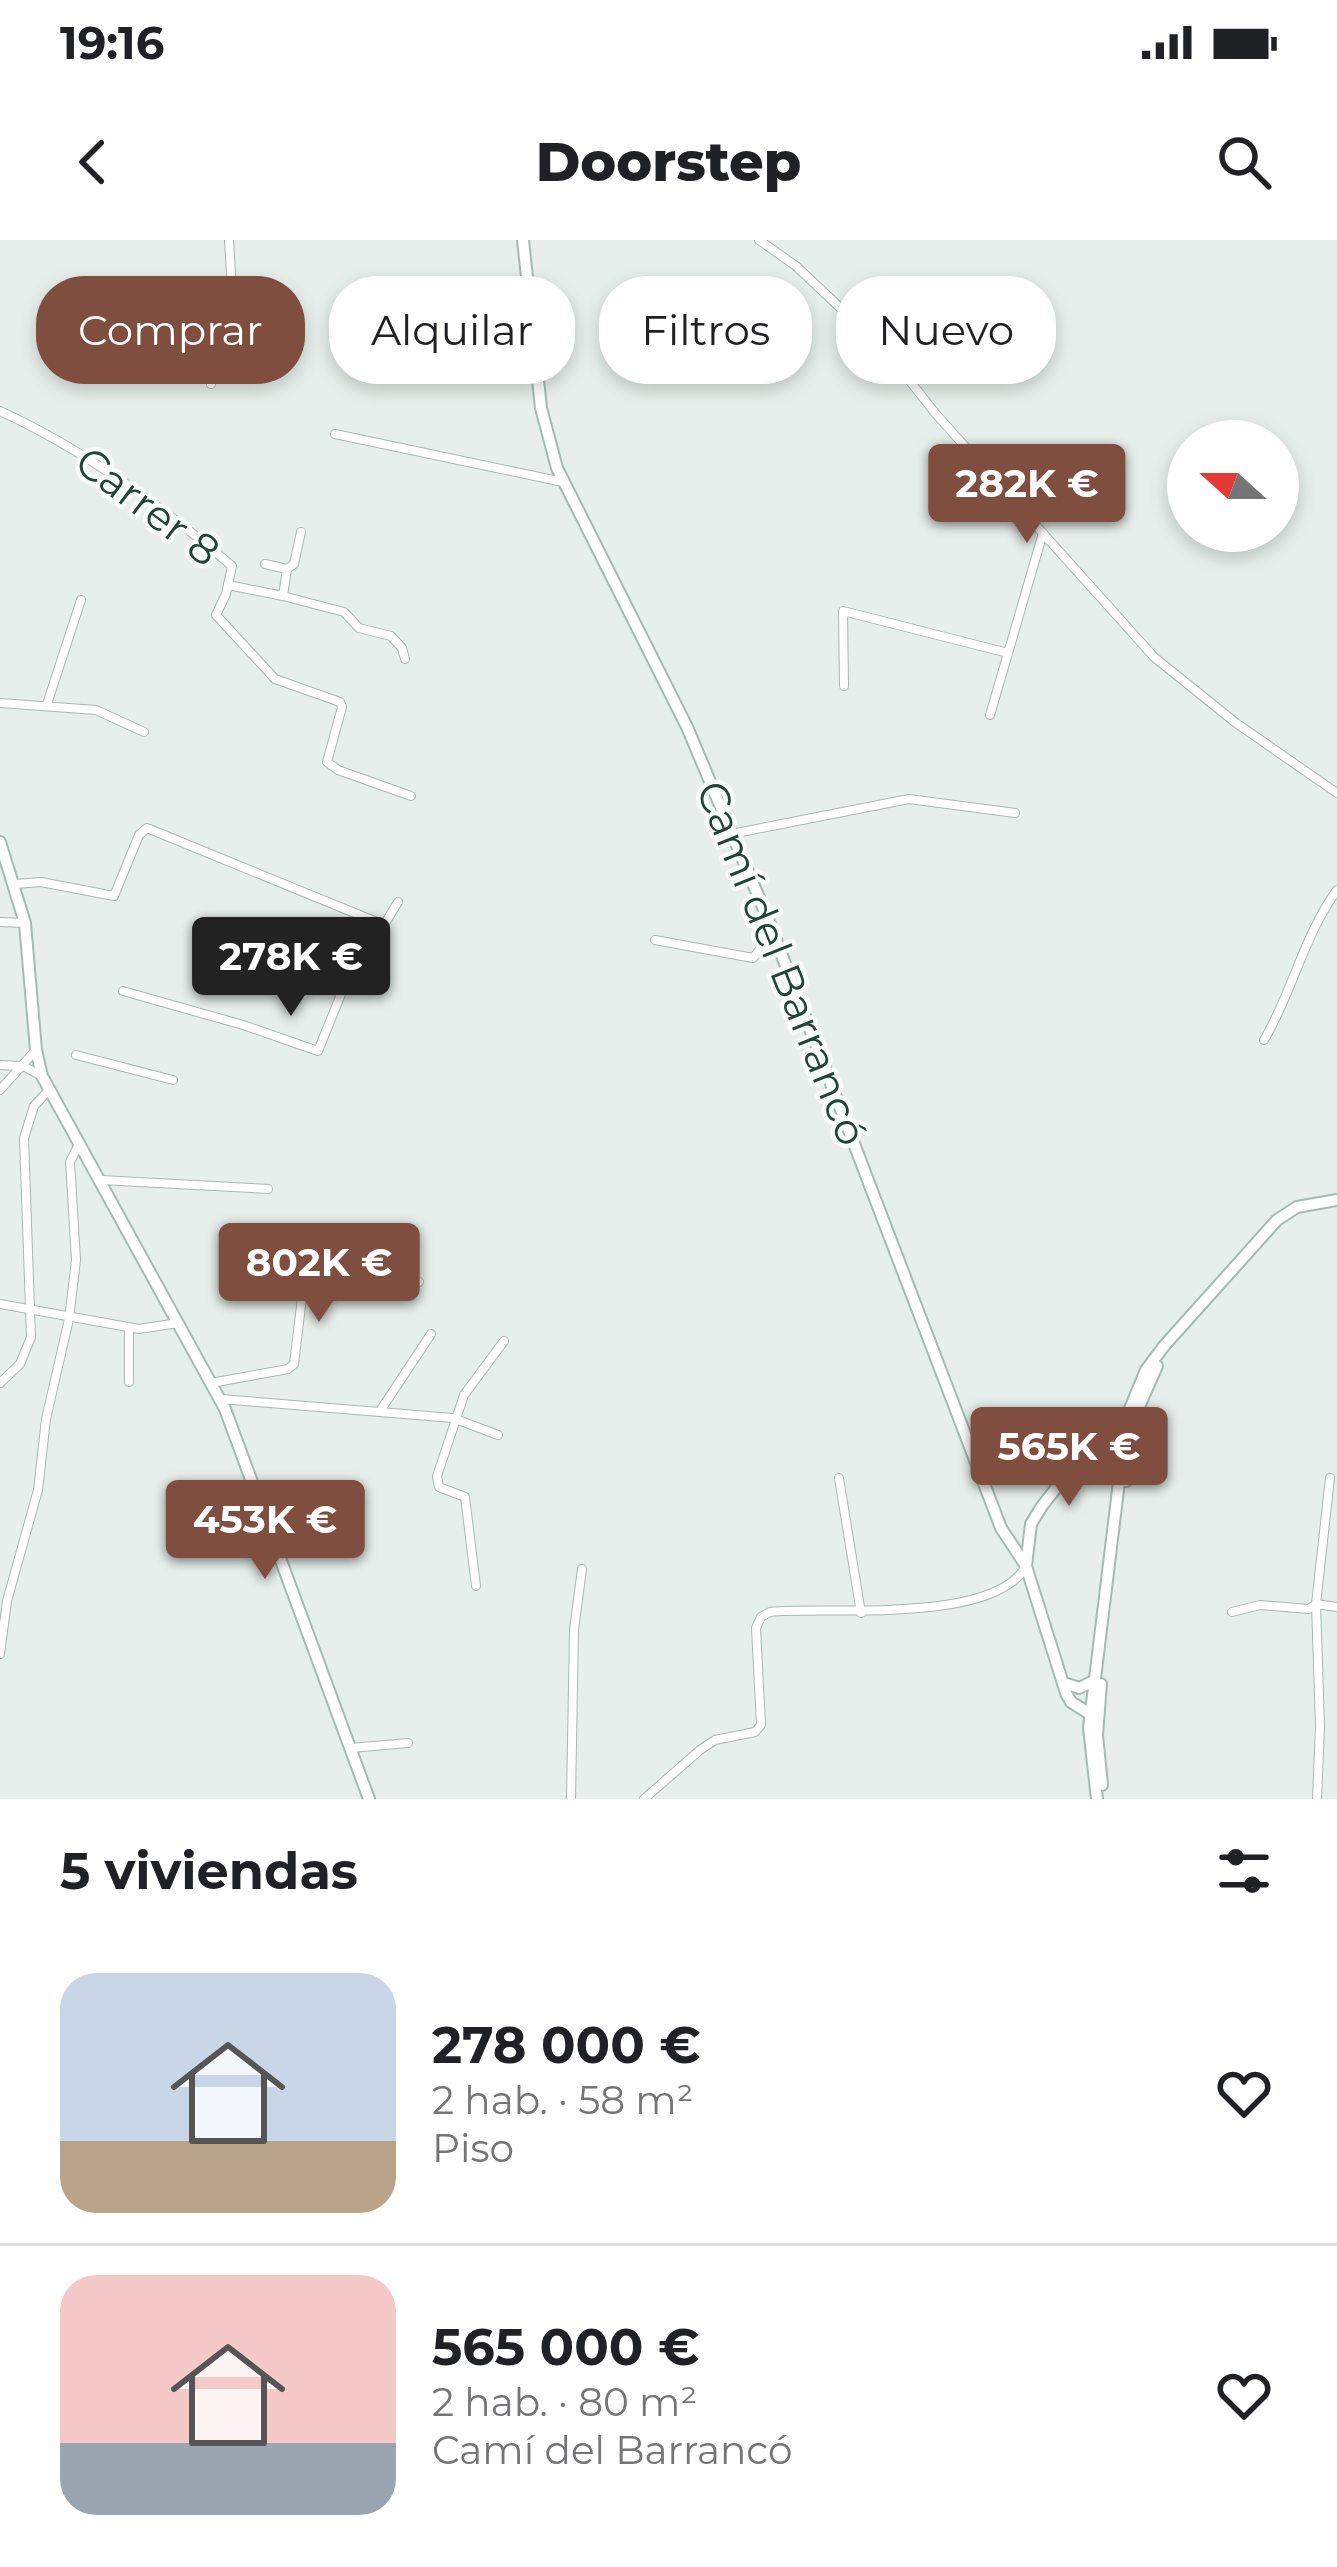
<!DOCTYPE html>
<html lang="es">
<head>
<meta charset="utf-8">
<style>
  :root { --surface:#fff; --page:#f6f6f6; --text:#202124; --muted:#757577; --line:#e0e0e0; --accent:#7f4e3f }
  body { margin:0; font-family:Montserrat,sans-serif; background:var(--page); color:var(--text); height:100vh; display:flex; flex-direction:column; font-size:45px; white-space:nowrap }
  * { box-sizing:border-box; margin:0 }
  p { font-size:39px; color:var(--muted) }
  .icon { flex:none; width:66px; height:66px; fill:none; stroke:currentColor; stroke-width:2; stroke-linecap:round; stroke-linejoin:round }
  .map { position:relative; height:1559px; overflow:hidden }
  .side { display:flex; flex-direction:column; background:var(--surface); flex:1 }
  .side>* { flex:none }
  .top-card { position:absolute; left:36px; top:36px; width:1266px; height:108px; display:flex; gap:24px }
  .needle { width:78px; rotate:291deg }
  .tools { position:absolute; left:1167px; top:180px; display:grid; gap:24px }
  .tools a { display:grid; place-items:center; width:132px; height:132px; border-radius:50%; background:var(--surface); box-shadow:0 6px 18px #0003; font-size:60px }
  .price { position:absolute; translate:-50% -102px; padding:0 27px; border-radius:12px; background:var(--accent); color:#fff; font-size:39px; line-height:78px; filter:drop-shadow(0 3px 6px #0008) }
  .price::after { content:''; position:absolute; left:50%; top:72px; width:36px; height:27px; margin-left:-18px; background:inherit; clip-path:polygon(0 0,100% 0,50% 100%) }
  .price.selected { background:#222; color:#fff }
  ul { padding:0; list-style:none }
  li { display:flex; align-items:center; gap:36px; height:300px; padding:0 60px }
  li+li { border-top:3px solid var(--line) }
  li span { display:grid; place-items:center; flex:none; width:336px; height:240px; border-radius:36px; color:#555 }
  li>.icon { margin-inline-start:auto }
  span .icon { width:144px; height:144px; fill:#fffc; stroke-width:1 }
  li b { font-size:51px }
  h2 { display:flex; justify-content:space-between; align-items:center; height:144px; padding:0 60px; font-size:51px }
  .pill { padding:0 42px; border-radius:48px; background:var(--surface); box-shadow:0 6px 18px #0003; font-size:42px; line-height:108px }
  .pill.selected { background:var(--accent); color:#fff }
  .status { display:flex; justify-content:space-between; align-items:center; height:84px; padding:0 60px; background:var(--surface); direction:ltr }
  .status svg { height:33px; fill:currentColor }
  header { display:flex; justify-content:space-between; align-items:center; height:156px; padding:0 60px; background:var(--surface); font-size:54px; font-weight:800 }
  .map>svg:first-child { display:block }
</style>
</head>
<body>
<div class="status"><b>19:16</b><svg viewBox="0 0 49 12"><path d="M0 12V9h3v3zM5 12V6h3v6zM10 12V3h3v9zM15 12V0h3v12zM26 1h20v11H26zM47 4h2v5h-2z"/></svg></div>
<header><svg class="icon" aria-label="back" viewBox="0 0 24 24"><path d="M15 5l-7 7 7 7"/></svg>Doorstep<svg class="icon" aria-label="search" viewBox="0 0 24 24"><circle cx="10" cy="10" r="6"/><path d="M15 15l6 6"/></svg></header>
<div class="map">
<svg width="1337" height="1559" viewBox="0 0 1337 1559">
  <rect width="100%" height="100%" fill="#e6efeb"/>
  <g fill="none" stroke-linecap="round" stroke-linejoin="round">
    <defs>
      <g id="street">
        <polyline points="759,0 796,26 888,113 935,173 1154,417 1236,483 1337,553"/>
        <polyline points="211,144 232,50 229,0"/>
        <path d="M0 171C81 208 164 268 232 326L226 354 216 375 275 439 340 462 342 467 327 522 338 530 411 556"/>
        <polyline points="335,194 563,242"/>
        <polyline points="301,292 294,324 287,329 283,356 344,372 359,388 391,396 402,408 405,419"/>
        <polyline points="265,324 287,329"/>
        <polyline points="228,345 283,356"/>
        <polyline points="844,446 843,371 1008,413"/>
        <polyline points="0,463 96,470 144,492"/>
        <polyline points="47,464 81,360"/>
        <polyline points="990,475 1043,293"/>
        <polyline points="731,594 909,559 1015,573"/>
        <polyline points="15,644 41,642 114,656 139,595 147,588 384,685"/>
        <polyline points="0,682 24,683"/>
        <polyline points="655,700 753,718 773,693"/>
        <polyline points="123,751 243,785 318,811 352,727 367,713 398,662"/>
        <path d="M1264 800C1293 751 1303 697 1337 650"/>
        <polyline points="76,815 173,840"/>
        <polyline points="0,825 23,826 40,835"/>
        <polyline points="0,850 35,811"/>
        <polyline points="101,940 268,949"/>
        <polyline points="0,1064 139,1089 178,1083"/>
        <polyline points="129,1088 129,1142"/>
        <polyline points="0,1143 20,1124 31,1097 24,898 34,866 49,850"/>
        <polyline points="211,1143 288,1129 294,1124 305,1033 328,1030 410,1047 419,1042"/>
        <polyline points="221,1159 453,1178 498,1195"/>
        <polyline points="380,1171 431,1094"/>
        <polyline points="839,1238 861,1373"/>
        <polyline points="476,1346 465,1257 439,1247 437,1236 464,1155 504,1101"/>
        <polyline points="1232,1372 1260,1365 1309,1369 1316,1364 1330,1238"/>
        <polyline points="0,1414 7,1361 38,1250 46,1179 69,1079 76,1020 70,922 79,904"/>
        <polyline points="351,1508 408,1503"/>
        <polyline points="571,1559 574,1390 582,1329"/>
        <path d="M644 1559 700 1510 715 1500 755 1492 761 1485 756 1388 761 1377 770 1372C828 1366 994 1385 1026 1326"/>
        <polyline points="1317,1559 1320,1486 1316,1364 1337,1367"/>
      </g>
      <g id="secondary">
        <polyline points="523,0 541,168 557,228 687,487 768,679 1001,1288 1026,1326 1066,1453 1071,1462 1090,1474"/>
        <polyline points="0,602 25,683 36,810 42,836 225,1169 369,1559"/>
        <polyline points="1090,1205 1112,1203 1122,1211"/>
        <polyline points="1126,1241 1138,1169 1157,1126"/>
        <polyline points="1026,1326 1031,1284 1042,1266 1097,1196 1126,1185"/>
        <polyline points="1064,1443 1079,1448 1094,1441"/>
        <polyline points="1101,1444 1097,1495 1102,1545"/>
        <polyline points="1097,1559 1089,1488 1127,1176 1146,1130 1164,1106 1277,980 1297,967 1337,960"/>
      </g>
    </defs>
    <use href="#street" stroke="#a8b8b2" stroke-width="10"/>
    <use href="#secondary" stroke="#a4bbb3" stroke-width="14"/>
    <use href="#street" stroke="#fff" stroke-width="8"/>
    <use href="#secondary" stroke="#fff" stroke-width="10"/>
  </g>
  <g text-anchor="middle" stroke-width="9" stroke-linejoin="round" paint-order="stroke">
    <g font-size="42" fill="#24423a" stroke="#f7fbf9">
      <text transform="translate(148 266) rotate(37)" y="15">Carrer 8</text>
      <text transform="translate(782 723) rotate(68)" y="15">Camí del Barrancó</text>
    </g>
  </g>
</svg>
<div class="tools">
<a><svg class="needle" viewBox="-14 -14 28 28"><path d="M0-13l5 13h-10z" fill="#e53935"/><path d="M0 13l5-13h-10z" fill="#757577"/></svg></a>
</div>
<b class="price" style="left:1027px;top:306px">282K €</b>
<b class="price selected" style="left:291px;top:779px">278K €</b>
<b class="price" style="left:319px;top:1085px">802K €</b>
<b class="price" style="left:1069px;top:1269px">565K €</b>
<b class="price" style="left:265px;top:1342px">453K €</b>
<div class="top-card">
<a class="pill selected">Comprar</a>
<a class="pill">Alquilar</a>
<a class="pill">Filtros</a>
<a class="pill">Nuevo</a>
</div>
</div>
<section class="side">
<h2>5 viviendas<svg class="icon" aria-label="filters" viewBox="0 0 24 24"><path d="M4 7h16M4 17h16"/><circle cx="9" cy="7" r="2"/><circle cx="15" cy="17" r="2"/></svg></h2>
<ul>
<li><span style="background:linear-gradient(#c9d6e8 70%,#b9a48a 0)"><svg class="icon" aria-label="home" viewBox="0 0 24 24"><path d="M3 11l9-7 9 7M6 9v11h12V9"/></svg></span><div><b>278 000 €</b><p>2 hab. · 58 m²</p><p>Piso</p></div><svg class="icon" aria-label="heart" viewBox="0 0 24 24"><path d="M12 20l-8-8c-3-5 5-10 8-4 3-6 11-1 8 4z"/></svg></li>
<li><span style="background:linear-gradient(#f6c9c9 70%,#9aa5b1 0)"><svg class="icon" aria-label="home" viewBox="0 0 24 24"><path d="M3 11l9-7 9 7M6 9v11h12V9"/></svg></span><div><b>565 000 €</b><p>2 hab. · 80 m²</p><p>Camí del Barrancó</p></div><svg class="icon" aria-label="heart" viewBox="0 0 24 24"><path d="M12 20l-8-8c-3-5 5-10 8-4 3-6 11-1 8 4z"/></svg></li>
</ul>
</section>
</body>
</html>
